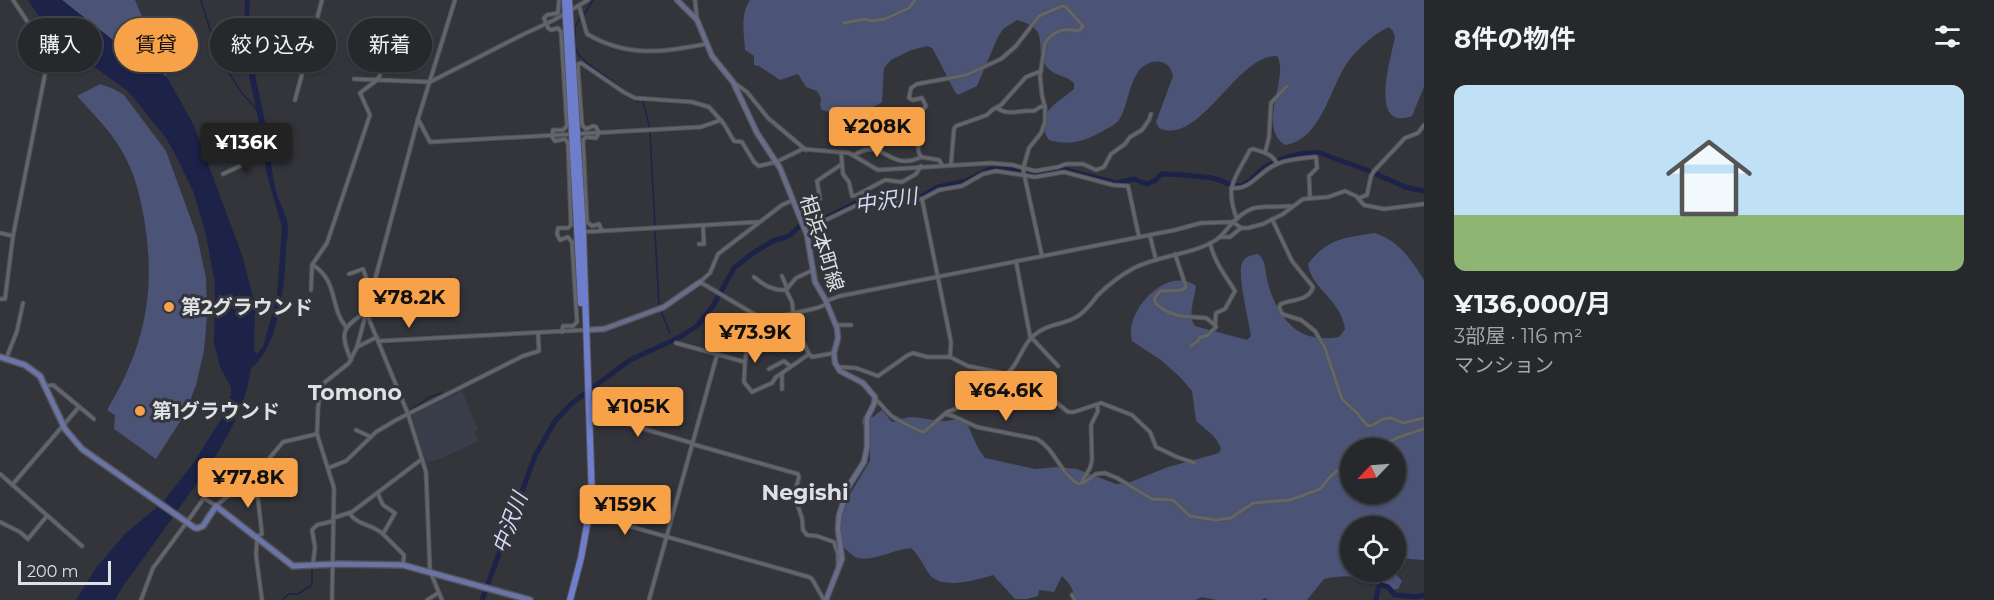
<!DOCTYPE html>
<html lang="ja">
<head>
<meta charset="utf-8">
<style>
  :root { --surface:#26282c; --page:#323438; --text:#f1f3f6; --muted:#a4a6a9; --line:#424448; --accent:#f7a248 }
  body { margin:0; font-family:Montserrat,"Noto Sans JP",sans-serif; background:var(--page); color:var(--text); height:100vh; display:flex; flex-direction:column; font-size:22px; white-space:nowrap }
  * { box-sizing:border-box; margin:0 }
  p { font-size:20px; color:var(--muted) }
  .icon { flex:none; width:33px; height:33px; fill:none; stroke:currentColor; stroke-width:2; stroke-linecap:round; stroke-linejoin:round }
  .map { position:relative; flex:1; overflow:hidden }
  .panel { display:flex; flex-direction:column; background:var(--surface); width:570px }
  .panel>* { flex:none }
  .top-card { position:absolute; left:18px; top:18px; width:570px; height:54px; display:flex; gap:12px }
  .needle { width:39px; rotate:245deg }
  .fabs { position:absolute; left:1340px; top:438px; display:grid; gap:12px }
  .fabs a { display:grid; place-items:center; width:66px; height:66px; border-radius:50%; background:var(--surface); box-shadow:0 2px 4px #0004,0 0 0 2px var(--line); font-size:30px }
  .scale { position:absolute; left:18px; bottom:15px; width:93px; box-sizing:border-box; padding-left:6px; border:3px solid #dfe0e4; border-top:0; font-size:16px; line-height:21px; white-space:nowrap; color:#dfe0e4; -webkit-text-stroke:4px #33353b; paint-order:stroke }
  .price { position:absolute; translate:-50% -51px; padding:0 14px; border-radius:6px; background:var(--accent); color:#111; font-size:20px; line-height:39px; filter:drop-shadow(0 2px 3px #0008) }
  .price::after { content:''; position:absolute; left:50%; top:36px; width:18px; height:14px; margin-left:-9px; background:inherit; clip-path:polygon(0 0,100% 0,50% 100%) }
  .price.active { background:#222; color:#fff }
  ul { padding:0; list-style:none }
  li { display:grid; align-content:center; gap:12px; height:318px; padding:0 30px }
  li span { display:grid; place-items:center; height:186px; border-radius:12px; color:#555 }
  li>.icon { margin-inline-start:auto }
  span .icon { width:108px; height:108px; fill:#fffc; stroke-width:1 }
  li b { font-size:26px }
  h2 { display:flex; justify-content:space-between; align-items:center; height:72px; padding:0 30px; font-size:26px }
  .chip { padding:0 21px; border-radius:27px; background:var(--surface); box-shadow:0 2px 4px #0004,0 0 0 2px var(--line); font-size:21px; line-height:54px }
  .chip.active { background:var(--accent); color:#111 }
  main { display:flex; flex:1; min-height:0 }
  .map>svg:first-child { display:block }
</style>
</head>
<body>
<main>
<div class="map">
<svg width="1424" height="600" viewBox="0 0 1424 600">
  <rect width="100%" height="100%" fill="#33353b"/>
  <polygon fill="#3a3d4a" points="462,391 478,429 475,432 478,441 440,459 426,462 412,415"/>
  <g fill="#4b5376" fill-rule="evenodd">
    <polygon points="62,0 135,0 167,77 114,41"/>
    <path d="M750 0H1424V87L1412 116C1368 132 1391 58 1395 37L1393 31 1389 27C1375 33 1359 48 1350 59 1330 84 1323 140 1285 145 1256 127 1290 76 1277 56 1236 55 1200 147 1159 128L1156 122 1173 76C1170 57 1148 58 1138 72 1128 86 1128 106 1119 120 1115 125 1108 128 1103 131 1085 141 1070 146 1049 140 1032 115 1056 104 1074 89V83C1067 76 1056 76 1049 69 1030 50 1055 30 1017 20L1003 29 997 39 977 86 958 95 955 92 936 55 932 48 927 46 909 51 891 60 884 68 882 102C863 114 843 116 822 110L820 105 821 98 817 91 806 87 798 74 780 80 759 66 754 65V56L745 50C744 33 740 14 750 0Z"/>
    <path d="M100 84 114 89 124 95 166 151 197 236 206 278 207 316 204 351 196 385 185 414 156 459 114 429 115 415 107 410C146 345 157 288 143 213 139 192 134 172 123 153 112 132 93 114 77 96Z"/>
    <path d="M1375 233C1399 241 1411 259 1424 280V560L1395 558V526H1350V572H1394L1402 581 1398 589C1381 591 1381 583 1367 579 1352 575 1339 576 1324 579L1307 600H1268L1265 598 1262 600H1216L1202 597 1195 600H1074C1074 589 1070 584 1062 576L1054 592 1039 590 1038 596 1027 599H1015L993 575C977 580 942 590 930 575 923 566 920 556 911 548 896 549 871 562 858 558 851 556 843 547 839 541L844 504 870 461V429L862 424 863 417H873L882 410 892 422 899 421 901 419C917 414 930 422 946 421 953 421 959 416 965 419L978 448 985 458 1035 469 1058 467 1077 469 1116 484 1128 483 1168 467 1219 453 1221 449C1217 436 1206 430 1196 421L1192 391 1181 378 1162 361 1132 341C1123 312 1167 264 1196 286 1195 298 1187 316 1195 326L1247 340 1251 336C1249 320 1237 276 1242 263 1245 256 1252 255 1258 254 1266 260 1265 270 1267 279 1276 317 1298 345 1339 337L1345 329C1341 299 1311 289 1308 264 1328 238 1344 238 1375 233ZM1350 448H1395V494H1350Z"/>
  </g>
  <path fill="#1c2248" d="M28 0H62L114 41 167 77 194 126 242 255 255 305 254 350 257 354 263 347 277 296 282 227 266 171 264 146 247 66 244 37 245 0H250C245 44 258 84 266 127 270 150 271 173 277 195 280 204 285 212 287 221 289 229 287 239 286 248 285 282 280 346 251 368 244 421 210 465 180 507 162 532 144 558 125 583L115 600H76L96 568 124 535 163 502 192 465 222 418 231 395V387L220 367 214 342 215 283 206 235 194 193 174 152 166 138 128 91 82 58 42 21Z"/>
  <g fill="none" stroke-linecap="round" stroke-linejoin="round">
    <g stroke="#1c2248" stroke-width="1.5">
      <path d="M201 0C209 29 220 59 236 84 241 94 250 101 257 110"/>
      <polyline points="584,15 593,0"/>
      <polyline points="580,18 575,27 575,47 578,54 587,63 620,87"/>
      <polyline points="624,95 638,101"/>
      <polyline points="643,101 650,129"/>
      <polyline points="650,132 655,226"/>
      <polyline points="655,230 659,305"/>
      <polyline points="661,311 670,333"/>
      <polyline points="672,339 673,340"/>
      <polyline points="409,411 430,397 441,393"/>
      <polyline points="312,582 312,570"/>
      <polyline points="282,600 289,594 298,594 312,585"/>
    </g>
    <g stroke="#1c2248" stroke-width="5">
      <path d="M482 600 535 456 555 421 571 404 630 360 680 337 697 326 713 306 734 268 753 253 773 241 789 236 801 225 826 218 856 203 922 196 938 187 966 181 990 169H1013L1035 175 1062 169 1116 183 1134 179 1147 184 1156 180 1161 174C1178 174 1195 176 1212 178 1221 179 1230 187 1239 186 1250 185 1257 172 1265 167 1280 158 1303 151 1320 153L1367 170 1405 187 1424 191"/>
      <polyline points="1376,600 1378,588 1381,585 1388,587 1395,595 1416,597 1424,595"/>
    </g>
    <defs>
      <g id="street">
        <polyline points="559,0 558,13 547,15 544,18 548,28 551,30 558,28 561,32 567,126 563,130 553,130 552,137 555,141 565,139 568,143 571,225 568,228 558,228 557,234 560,240 568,237 572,242 577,322 573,326 563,326 562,332"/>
        <polyline points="695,0 697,19"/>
        <path d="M579 6 587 34C628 58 662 52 706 44"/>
        <polyline points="844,23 865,19 872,21 885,19 909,8 915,0"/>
        <polyline points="354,79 430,82 522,35 554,20 588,0"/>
        <polyline points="733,82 747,92 768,118 806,150"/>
        <polyline points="295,100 322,0"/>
        <path d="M997 108C1009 117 1021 109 1034 111L1040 107 1045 106"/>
        <polyline points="418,119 430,142 701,127 721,120"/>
        <polyline points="841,152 843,174 849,182 852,196 857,195 885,180 902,182 916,174 921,166"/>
        <polyline points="1265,153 1269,137 1271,103 1287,86"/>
        <path d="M854 155C884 136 889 173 921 157"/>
        <polyline points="951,164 954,129 956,126 987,115 992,110 1001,105 1026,77 1041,71"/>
        <path d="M942 165 939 160 921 157C915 148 920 142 921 132 921 126 920 121 918 116L926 106 922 98 913 100 909 98 911 88 917 84 966 75 1001 59 1016 46 1039 16 1062 6 1066 7 1083 26 1079 31C1064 28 1054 30 1045 43L1040 76 1042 95 1045 108V122L1041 133 1029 148 1023 169 1042 256"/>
        <polyline points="223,174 261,156"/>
        <path d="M1231 188C1251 191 1259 171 1277 164 1289 159 1303 158 1316 157L1317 168 1309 176 1310 198"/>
        <polyline points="1359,198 1367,195 1371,176 1374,171 1405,138 1418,133 1424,125"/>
        <polyline points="922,199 951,342 950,357"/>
        <polyline points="793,200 782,205 718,254 710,273 700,282 764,320 817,308 827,304"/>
        <polyline points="796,207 806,201 820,199 817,181 842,164"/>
        <path d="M1237 219C1224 186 1235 179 1250 150L1253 149C1263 152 1273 154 1277 164"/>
        <path d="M1272 219 1292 261 1313 287C1309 301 1293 299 1281 304L1279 307 1282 314 1301 320 1315 331 1325 348 1342 399 1356 412 1368 426 1373 425 1383 419 1391 418 1403 423 1424 418"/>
        <polyline points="804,226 826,220 855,206 922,199 939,190 962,186 983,174 996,171 1035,177 1064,172 1113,185 1128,186 1139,237"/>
        <polyline points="602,231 599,224 592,226 587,222 583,140 586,137 596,138 599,133 596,127 593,126 586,129 582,125 578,69 578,64 581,63 625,93 635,98 692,102 709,107 724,124 734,141 742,142 754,162 759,166 776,162 803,149 849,153 878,170 991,163 1013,165 1035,171 1058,167 1066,164 1083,164 1096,170 1104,167 1111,154 1125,144 1130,137 1142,130 1149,120 1151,114"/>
        <polyline points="583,232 758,222"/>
        <polyline points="0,233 13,236"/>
        <polyline points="1150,236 1156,260"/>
        <polyline points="1220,237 1230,237 1241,228"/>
        <path d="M1210 243C1214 261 1225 275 1235 291L1225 309 1216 313 1215 325"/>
        <polyline points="699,244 704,244 703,226"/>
        <polyline points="1175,254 1186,287 1182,290 1160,291 1154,299 1157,305 1168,312 1180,316 1206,318 1215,325 1216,327 1208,335 1199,338 1198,341 1191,346"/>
        <polyline points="1016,261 1030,336 1058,366"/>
        <path d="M313 265C339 282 329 306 346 327"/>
        <polyline points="813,270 796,278 786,290 792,302 795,325 809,354 812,357 834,353"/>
        <polyline points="349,274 363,269 367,280 374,283"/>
        <polyline points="782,276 787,288"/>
        <path d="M754 277C764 285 773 291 786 290"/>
        <polyline points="311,290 312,265 327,243 370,115 360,93 377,80 380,75 394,32"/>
        <polyline points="0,299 5,299 13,236 49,54 13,0"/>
        <polyline points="826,301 840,296 1175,230 1201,223 1233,222 1241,228 1248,228 1263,224 1283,214 1303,199 1328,197 1345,191 1356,196 1364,205 1384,209 1424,204"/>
        <polyline points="836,325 851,325"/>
        <polyline points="379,341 585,330"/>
        <polyline points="676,343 745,362 750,329 763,320"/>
        <polyline points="357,347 377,337"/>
        <polyline points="6,359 17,331 23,303"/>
        <path d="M351 360C340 333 341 328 366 312L408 414 426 472 430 571 442 600"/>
        <polyline points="745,362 744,382 752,392 772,383 776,377 782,373"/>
        <polyline points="839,367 856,368 878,376 908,355 913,353 927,357 950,357 968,366 1007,374"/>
        <polyline points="769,369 784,361 790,366"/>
        <polyline points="1009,376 1046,394 1068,412 1074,412 1101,403 1132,415 1150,432 1156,447 1177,457 1195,463"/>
        <polyline points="46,386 53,385 94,419"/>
        <polyline points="782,389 782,373 809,354"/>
        <path d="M875 399C882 404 886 412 893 417 898 420 920 432 924 432L947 412 1001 392 1006 387 1009 376 1007 374C1019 364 1021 347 1033 336 1049 322 1063 326 1078 316 1087 310 1091 304 1097 296 1107 286 1121 275 1134 268 1159 255 1192 255 1216 240 1222 236 1227 229 1232 223 1255 200 1262 209 1290 206"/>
        <polyline points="590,413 692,443"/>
        <path d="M945 414 953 416 977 427 1037 439C1055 449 1060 473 1078 484L1085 482 1096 474 1105 473 1117 478 1152 499 1173 500 1190 516 1216 520 1231 518 1253 503 1290 500 1320 489 1332 475 1350 461"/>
        <polyline points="356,430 371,437"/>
        <polyline points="692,444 798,474 799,477 794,495 802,518 803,530 807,535 817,536 834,542 838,554 838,566"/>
        <polyline points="1376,448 1399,437 1424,429"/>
        <polyline points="328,468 346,461 376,432 396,420 523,356 539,351 538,333"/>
        <polyline points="0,474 82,546"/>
        <polyline points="247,479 258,499 262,534 257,536"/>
        <polyline points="1081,483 1090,468 1092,460 1091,425 1098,411 1097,405"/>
        <polyline points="12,485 79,407"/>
        <polyline points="378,494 383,505 395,513 383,534 404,555 403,565"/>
        <path d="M350 514C359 526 372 524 383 534"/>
        <polyline points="590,515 809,577 812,579 824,600"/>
        <polyline points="333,518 352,512 422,459"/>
        <polyline points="0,522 20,532 28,539 47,516"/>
        <polyline points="257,540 256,555 262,600"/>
        <polyline points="313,564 315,547 312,530 317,525 333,521"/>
        <polyline points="1072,595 1075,600"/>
        <polyline points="141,600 153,568 187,522 204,498 216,506 262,467 283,442 317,434"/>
        <polyline points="332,600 334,488 317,434 318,408 320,393 324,383 349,363 357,347 418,119 455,0"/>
        <polyline points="427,600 438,593"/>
        <polyline points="649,600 717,355"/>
      </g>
      <g id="secondary">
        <polyline points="677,0 697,20 712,56 733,82 757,133 780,168 807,235 815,282 825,299 837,328 838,338 834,353 835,363 840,371 863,383 875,397 874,404 867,418 867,447 864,462 848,487 839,516 838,529 842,559 826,600"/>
        <polyline points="586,330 604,329 664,307 700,282"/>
      </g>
      <polyline id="primary" points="0,357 25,365 40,376 65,429 82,449 195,528 198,528 203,526 216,506 293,566 338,564 403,565 530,600"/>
      <g id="highway">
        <polyline points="565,0 581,303"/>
        <polyline points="569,0 583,232 592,498 581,558 570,600"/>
      </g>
    </defs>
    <use href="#street" stroke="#525358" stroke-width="5"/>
    <use href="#secondary" stroke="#525358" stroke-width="7"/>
    <use href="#primary" stroke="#525358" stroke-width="8"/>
    <use href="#highway" stroke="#525358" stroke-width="8"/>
    <use href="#street" stroke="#63656c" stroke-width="3"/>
    <use href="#secondary" stroke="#676c89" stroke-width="4.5"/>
    <use href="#primary" stroke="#6a74a6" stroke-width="5"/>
    <use href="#highway" stroke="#6f7ecc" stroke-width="6"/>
  </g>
  <g fill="#f7a248" stroke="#33353b" stroke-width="2">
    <circle cx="169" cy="307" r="6"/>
    <circle cx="140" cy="411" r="6"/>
  </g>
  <g text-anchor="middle" stroke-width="6" stroke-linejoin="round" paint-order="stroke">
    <g font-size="20" fill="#dfe0e4" stroke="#33353b">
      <text transform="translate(822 243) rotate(72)" y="7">相浜本町線</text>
    </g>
    <g font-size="20" font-weight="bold" fill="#dfe0e4" stroke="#33353b" text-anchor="start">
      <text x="181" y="314">第2グラウンド</text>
      <text x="152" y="418">第1グラウンド</text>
    </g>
    <g font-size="21" font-style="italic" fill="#d3daf7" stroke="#33353b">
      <text transform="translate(886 201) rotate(-9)" y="7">中沢川</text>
      <text transform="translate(510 523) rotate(-70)" y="7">中沢川</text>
    </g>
    <g font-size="22" font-weight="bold" fill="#dfe0e4" stroke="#33353b">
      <text x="355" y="400">Tomono</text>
      <text x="805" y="500">Negishi</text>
    </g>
  </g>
</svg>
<div class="fabs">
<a><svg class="needle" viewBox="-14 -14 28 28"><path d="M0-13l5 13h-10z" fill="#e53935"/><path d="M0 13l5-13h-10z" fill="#a4a6a9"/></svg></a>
<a><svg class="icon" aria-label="locate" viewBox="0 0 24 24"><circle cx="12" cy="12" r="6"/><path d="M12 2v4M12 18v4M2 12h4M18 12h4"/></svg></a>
</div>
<div class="scale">200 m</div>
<b class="price" style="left:877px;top:158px">¥208K</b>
<b class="price active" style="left:246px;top:174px">¥136K</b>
<b class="price" style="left:409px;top:329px">¥78.2K</b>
<b class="price" style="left:755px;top:364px">¥73.9K</b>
<b class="price" style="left:1006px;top:422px">¥64.6K</b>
<b class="price" style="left:638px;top:438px">¥105K</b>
<b class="price" style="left:248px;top:509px">¥77.8K</b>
<b class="price" style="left:625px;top:536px">¥159K</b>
<div class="top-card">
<a class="chip">購入</a>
<a class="chip active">賃貸</a>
<a class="chip">絞り込み</a>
<a class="chip">新着</a>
</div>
</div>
<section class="panel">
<h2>8件の物件<svg class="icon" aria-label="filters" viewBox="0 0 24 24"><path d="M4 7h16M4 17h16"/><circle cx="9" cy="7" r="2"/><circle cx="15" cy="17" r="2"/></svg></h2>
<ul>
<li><span style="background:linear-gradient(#bfe0f5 70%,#8fb573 0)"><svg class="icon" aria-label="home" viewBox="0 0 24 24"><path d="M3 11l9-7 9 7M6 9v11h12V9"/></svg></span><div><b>¥136,000/月</b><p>3部屋 · 116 m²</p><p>マンション</p></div></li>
</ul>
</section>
</main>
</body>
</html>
